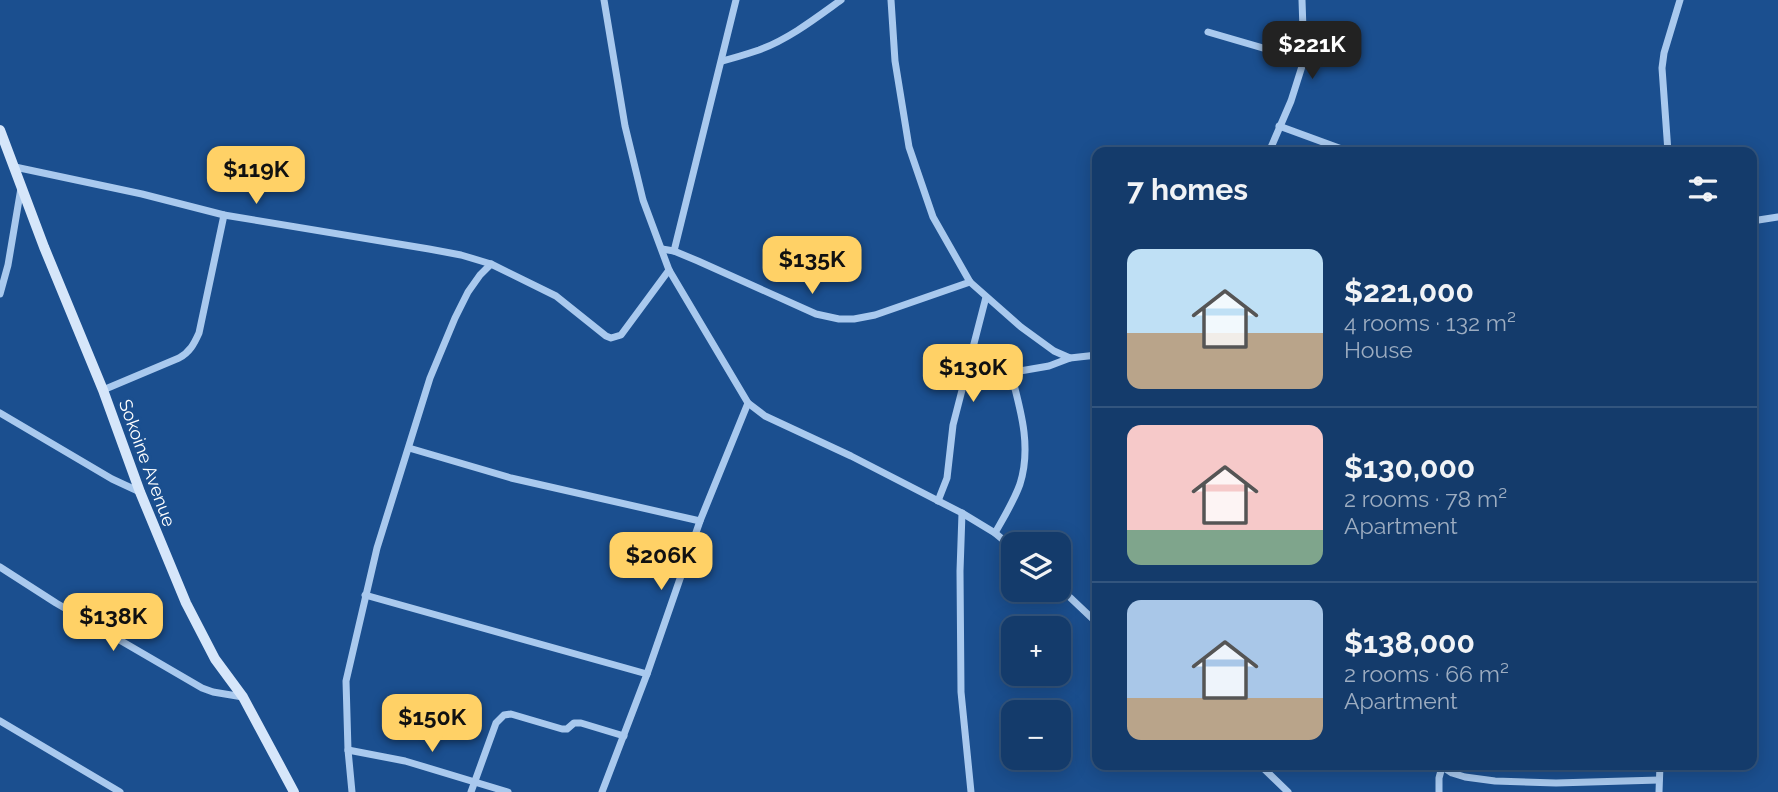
<!DOCTYPE html>
<html lang="en">
<head>
<meta charset="utf-8">
<style>
  :root { --surface:#143b6b; --page:#1d4271; --text:#f1f3f6; --muted:#9dadc1; --line:#33557e; --accent:#ffd166 }
  body { margin:0; font-family:Raleway,sans-serif; background:var(--page); color:var(--text); height:100vh; display:flex; flex-direction:column; font-size:26px; white-space:nowrap }
  * { box-sizing:border-box; margin:0 }
  p { font-size:23px; color:var(--muted) }
  .icon { flex:none; width:38px; height:38px; fill:none; stroke:currentColor; stroke-width:2; stroke-linecap:round; stroke-linejoin:round }
  .map { position:relative; flex:1; overflow:hidden }
  .panel { position:absolute; left:1092px; top:147px; width:665px; height:623px; display:flex; flex-direction:column; background:var(--surface); border-radius:14px; box-shadow:0 4px 18px #0003,0 0 0 2px var(--line) }
  .panel>* { flex:none }
  .fabs { position:absolute; left:1001px; top:532px; display:grid; gap:14px }
  .fabs a { display:grid; place-items:center; width:70px; height:70px; border-radius:14px; background:var(--surface); box-shadow:0 4px 18px #0003,0 0 0 2px var(--line); font-size:35px }
  .price { position:absolute; translate:-50% -60px; padding:0 16px; border-radius:14px; background:var(--accent); color:#111; font-size:23px; line-height:46px; filter:drop-shadow(0 2px 4px #0008) }
  .price::after { content:''; position:absolute; left:50%; top:42px; width:21px; height:16px; margin-left:-10px; background:inherit; clip-path:polygon(0 0,100% 0,50% 100%) }
  .price.selected { background:#222; color:#fff }
  ul { padding:0; list-style:none }
  li { display:flex; align-items:center; gap:21px; height:175px; padding:0 35px }
  li+li { border-top:2px solid var(--line) }
  li span { display:grid; place-items:center; flex:none; width:196px; height:140px; border-radius:14px; color:#555 }
  li>.icon { margin-inline-start:auto }
  span .icon { width:84px; height:84px; fill:#fffc; stroke-width:1 }
  li b { font-size:30px }
  h2 { display:flex; justify-content:space-between; align-items:center; height:84px; padding:0 35px; font-size:30px }
  .map>svg:first-child { display:block }
</style>
</head>
<body>
<div class="map">
<svg width="1778" height="792" viewBox="0 0 1778 792">
  <rect width="100%" height="100%" fill="#1b4f8f"/>
  <g fill="none" stroke-linecap="round" stroke-linejoin="round">
    <g stroke="#a9c9ee" stroke-width="7">
      <polyline points="604,0 625,126 643,200 669,270 748,403 765,416 851,456 962,513 995,533 1013,548"/>
      <polyline points="891,0 895,61 909,147 933,217 970,282 1021,327 1054,351 1070,358 1097,355"/>
      <polyline points="1208,32 1304,60"/>
      <path d="M722 61C734 58 747 54 759 50 789 39 816 18 841 0"/>
      <polyline points="1279,126 1350,152"/>
      <polyline points="1269,152 1291,101 1304,60 1302,0"/>
      <polyline points="1668,152 1662,68 1664,53 1680,0"/>
      <polyline points="15,167 142,194 224,215 429,249 461,255 491,264 556,296 606,336 611,338 621,335 669,270"/>
      <polyline points="1752,221 1778,217"/>
      <polyline points="662,249 674,251 698,261 816,314 839,319 854,319 875,315 970,282"/>
      <polyline points="674,251 736,0"/>
      <polyline points="0,294 8,265 21,188"/>
      <path d="M103 390 179 358C190 352 194 344 199 333L224 215"/>
      <polyline points="0,413 112,479 140,492"/>
      <polyline points="409,448 511,478 700,521"/>
      <polyline points="938,501 947,478 953,425 986,297"/>
      <polyline points="962,513 960,571 961,692 971,792"/>
      <path d="M995 533C1004 517 1014 501 1020 484 1031 449 1022 415 1013 381 1013 375 1014 373 1020 371L1049 366 1070 358"/>
      <polyline points="0,567 56,603 202,688 213,692 243,697"/>
      <polyline points="1059,587 1097,623"/>
      <polyline points="365,595 647,674"/>
      <polyline points="0,721 120,792"/>
      <polyline points="348,750 405,761 508,792"/>
      <polyline points="1260,765 1288,792"/>
      <polyline points="1440,765 1452,773 1465,777 1495,781 1556,783 1659,780"/>
      <polyline points="1264,768 1277,765"/>
      <polyline points="352,792 348,750 346,681 377,548 430,378 455,318 468,292 480,275 491,264"/>
      <polyline points="471,792 496,723 504,715 511,714 562,729 567,729 574,723 581,723 624,736"/>
      <polyline points="602,792 647,674 700,521 748,403"/>
      <polyline points="1439,792 1439,778 1442,767"/>
      <polyline points="1659,792 1660,765"/>
    </g>
    <polyline stroke="#d6e6fa" stroke-width="10" points="0,130 44,247 103,390 140,492 186,603 215,659 243,697 294,792"/>
  </g>
  <g text-anchor="middle" stroke-width="6" stroke-linejoin="round" paint-order="stroke">
    <g font-size="18" fill="#fff" stroke="#1b4f8f">
      <text transform="translate(147 463) rotate(70)" y="6">Sokoine Avenue</text>
    </g>
  </g>
</svg>
<div class="fabs">
<a><svg class="icon" aria-label="layers" viewBox="0 0 24 24"><path d="M12 4l9 5-9 5-9-5zM3 14l9 5 9-5"/></svg></a>
<a>+</a>
<a>−</a>
</div>
<b class="price selected" style="left:1312px;top:81px">$221K</b>
<b class="price" style="left:256px;top:206px">$119K</b>
<b class="price" style="left:812px;top:296px">$135K</b>
<b class="price" style="left:973px;top:404px">$130K</b>
<b class="price" style="left:661px;top:592px">$206K</b>
<b class="price" style="left:113px;top:653px">$138K</b>
<b class="price" style="left:432px;top:754px">$150K</b>
<section class="panel">
<h2>7 homes<svg class="icon" aria-label="filters" viewBox="0 0 24 24"><path d="M4 7h16M4 17h16"/><circle cx="9" cy="7" r="2"/><circle cx="15" cy="17" r="2"/></svg></h2>
<ul>
<li><span style="background:linear-gradient(#bfe0f5 60%,#b9a48a 0)"><svg class="icon" aria-label="home" viewBox="0 0 24 24"><path d="M3 11l9-7 9 7M6 9v11h12V9"/></svg></span><div><b>$221,000</b><p>4 rooms · 132 m²</p><p>House</p></div></li>
<li><span style="background:linear-gradient(#f6c9c9 75%,#7fa58c 0)"><svg class="icon" aria-label="home" viewBox="0 0 24 24"><path d="M3 11l9-7 9 7M6 9v11h12V9"/></svg></span><div><b>$130,000</b><p>2 rooms · 78 m²</p><p>Apartment</p></div></li>
<li><span style="background:linear-gradient(#a9c7e8 70%,#b9a48a 0)"><svg class="icon" aria-label="home" viewBox="0 0 24 24"><path d="M3 11l9-7 9 7M6 9v11h12V9"/></svg></span><div><b>$138,000</b><p>2 rooms · 66 m²</p><p>Apartment</p></div></li>
</ul>
</section>
</div>
</body>
</html>
